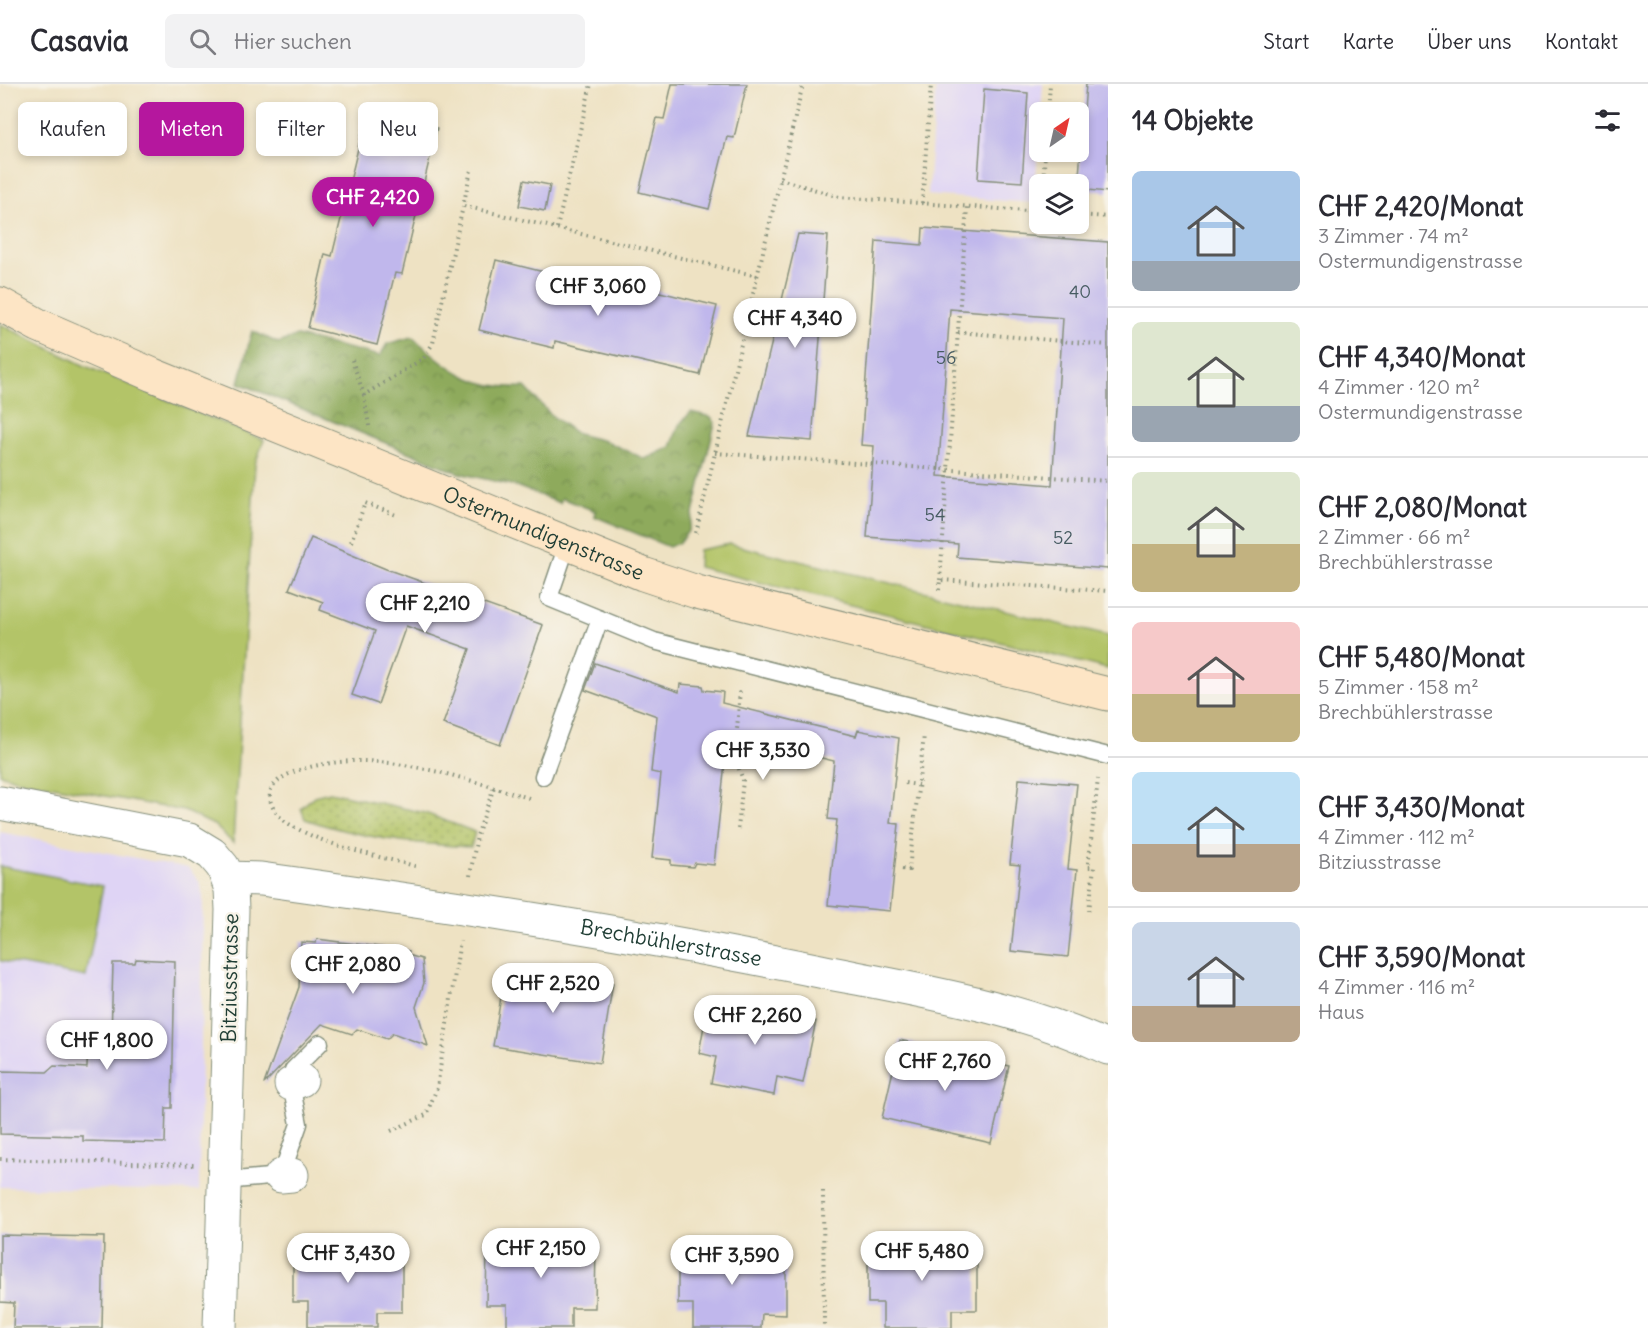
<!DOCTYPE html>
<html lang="de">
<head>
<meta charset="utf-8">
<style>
  :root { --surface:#fff; --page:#f2f2f3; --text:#2b2b33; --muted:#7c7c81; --line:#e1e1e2; --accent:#b5179e }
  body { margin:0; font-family:Delius,sans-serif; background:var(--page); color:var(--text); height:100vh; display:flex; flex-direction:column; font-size:22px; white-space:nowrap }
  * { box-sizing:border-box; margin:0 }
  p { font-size:20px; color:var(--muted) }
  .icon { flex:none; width:33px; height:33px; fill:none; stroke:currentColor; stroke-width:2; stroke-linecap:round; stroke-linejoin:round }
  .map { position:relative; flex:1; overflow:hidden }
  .details { display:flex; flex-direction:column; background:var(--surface); width:540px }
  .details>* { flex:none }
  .hud { position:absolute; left:18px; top:18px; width:570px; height:54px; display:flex; gap:12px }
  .needle { width:39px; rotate:34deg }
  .controls { position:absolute; left:1029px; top:18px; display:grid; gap:12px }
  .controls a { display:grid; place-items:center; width:60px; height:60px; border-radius:9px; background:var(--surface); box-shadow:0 3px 9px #0003; font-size:30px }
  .price { position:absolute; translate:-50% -51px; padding:0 14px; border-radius:21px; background:#fff; color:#222; font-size:20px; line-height:39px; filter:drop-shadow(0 2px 3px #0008) }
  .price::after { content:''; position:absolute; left:50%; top:36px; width:18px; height:14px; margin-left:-9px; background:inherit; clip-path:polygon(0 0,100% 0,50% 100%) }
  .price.selected { background:var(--accent); color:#fff }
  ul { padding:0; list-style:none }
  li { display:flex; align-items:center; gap:18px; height:150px; padding:0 24px }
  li+li { border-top:2px solid var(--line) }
  li span { display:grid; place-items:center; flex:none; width:168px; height:120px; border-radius:9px; color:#555 }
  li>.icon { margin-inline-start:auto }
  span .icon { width:72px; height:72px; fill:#fffc; stroke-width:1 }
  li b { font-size:26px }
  h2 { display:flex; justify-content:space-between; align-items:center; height:72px; padding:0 24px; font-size:26px }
  .chip { padding:0 21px; border-radius:9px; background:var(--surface); box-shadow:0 3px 9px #0003; font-size:21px; line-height:54px }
  .chip.selected { background:var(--accent); color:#fff }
  header { display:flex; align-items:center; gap:36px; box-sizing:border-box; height:84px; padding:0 30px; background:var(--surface); border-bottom:2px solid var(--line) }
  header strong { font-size:28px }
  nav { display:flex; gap:33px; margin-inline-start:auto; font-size:21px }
  .search { width:420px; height:54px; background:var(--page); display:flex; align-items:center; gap:15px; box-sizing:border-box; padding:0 21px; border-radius:9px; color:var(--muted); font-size:22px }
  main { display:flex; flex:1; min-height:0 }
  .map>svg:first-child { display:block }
</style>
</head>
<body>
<header>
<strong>Casavia</strong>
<div class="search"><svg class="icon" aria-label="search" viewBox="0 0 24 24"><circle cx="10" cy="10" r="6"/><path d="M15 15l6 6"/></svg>Hier suchen</div>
<nav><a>Start</a><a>Karte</a><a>Über uns</a><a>Kontakt</a></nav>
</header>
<main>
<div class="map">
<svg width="1108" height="1244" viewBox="0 0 1108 1244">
  <defs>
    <pattern id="forest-crowns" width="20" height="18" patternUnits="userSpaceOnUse" patternTransform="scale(1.5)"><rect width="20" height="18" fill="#8eaa5c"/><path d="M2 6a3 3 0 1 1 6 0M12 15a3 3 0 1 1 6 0" fill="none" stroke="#738c4d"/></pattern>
    <pattern id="park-dots" width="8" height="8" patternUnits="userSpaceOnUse" patternTransform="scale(1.5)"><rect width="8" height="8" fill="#b3c467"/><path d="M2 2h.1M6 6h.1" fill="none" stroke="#91a056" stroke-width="1.8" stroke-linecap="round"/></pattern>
  </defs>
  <rect width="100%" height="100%" fill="#f7f3e8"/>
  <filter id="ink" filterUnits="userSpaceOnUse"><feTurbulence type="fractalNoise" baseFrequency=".0167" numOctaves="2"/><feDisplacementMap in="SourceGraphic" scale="12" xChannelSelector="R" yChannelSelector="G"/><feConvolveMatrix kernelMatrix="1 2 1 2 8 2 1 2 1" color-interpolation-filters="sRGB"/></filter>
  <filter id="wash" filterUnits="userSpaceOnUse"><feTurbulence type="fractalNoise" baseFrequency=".008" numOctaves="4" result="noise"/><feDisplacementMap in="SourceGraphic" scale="24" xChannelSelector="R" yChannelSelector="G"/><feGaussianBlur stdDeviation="1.35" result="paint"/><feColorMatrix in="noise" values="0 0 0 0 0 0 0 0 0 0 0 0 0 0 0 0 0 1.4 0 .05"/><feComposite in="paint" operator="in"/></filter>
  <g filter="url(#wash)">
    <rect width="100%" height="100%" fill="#eee2c3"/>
    <g fill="#dfd4f5">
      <polygon points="936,0 1043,0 1034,119 928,111"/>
      <polygon points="0,748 188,784 199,797 203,813 199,1107 0,1103"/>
    </g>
    <g fill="#b3c467" stroke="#69804e" stroke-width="1.5">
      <polygon points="0,240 85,282 264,356 255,380 233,759 214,741 184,727 16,695 0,690"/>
      <polygon points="730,460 1108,552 1108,585 698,483 699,466"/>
      <polygon points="0,782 103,802 86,893 0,877"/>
    </g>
    <path fill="url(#forest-crowns)" stroke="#567448" stroke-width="1.5" d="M252 247 278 259 297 252 380 272 387 260 412 253C451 285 472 306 525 303L551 331 577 350 605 357 645 375 671 363 679 341 691 328 711 333 715 339 689 446 680 458 669 463 594 432 595 427 562 414 560 419 516 402 459 389 239 299Z"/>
    <path fill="url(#park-dots)" stroke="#69804e" stroke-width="1.5" d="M330 708 425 729 475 748 471 763C413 760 360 754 305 735L301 724 314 712Z"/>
    <g id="blocks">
      <g fill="#c0b7ec" fill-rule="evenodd">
        <polygon points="672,0 747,0 734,54 727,53 709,125 639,108 657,34 664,35"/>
        <polygon points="1086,0 1108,0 1108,108 1078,105"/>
        <polygon points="984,5 1028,9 1022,98 978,95"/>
        <polygon points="367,27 437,44 402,190 395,189 377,261 308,244 325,170 332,172"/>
        <polygon points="524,96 550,101 545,127 519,122"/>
        <path d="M923 144 1108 158V485L957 473 958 460 867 453 874 362 861 361 876 157 922 161ZM950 225 1063 234 1052 401 938 392Z"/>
        <polygon points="798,150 828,152 812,357 749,352"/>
        <polygon points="496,176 568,194 570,186 717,222 700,291 555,257 554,264 479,246"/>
        <polygon points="311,454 386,485 543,541 500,661 443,640 470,565 406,542 378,620 352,611 375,547 320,526 323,518 289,505"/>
        <polygon points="595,579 679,608 680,600 703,602 704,606 723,608 722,619 856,652 858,646 899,654 890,739 899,740 890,827 828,821 837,736 828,735 834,677 728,651 714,781 695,779 693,783 671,781 671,776 652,774 661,690 651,688 657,632 585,606"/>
        <polygon points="1019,695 1077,700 1068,785 1077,786 1068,873 1011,867 1020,781 1010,780"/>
        <polygon points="317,855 409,867 408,871 422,875 424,899 416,923 428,962 393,949 387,955 357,945 352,950 322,940 264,1000 299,903 301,858 316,859"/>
        <polygon points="136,875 175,877 172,1024 166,1024 165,1059 83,1057 83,1052 0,1050 0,987 47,988 54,982 87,984 88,955 111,955 113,879 135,879"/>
        <polygon points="506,882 613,899 600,979 493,962"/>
        <polygon points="709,915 816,937 803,999 777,993 774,1011 711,999 716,973 699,969"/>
        <polygon points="900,956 1009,982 991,1059 882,1034"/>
        <polygon points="508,1150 571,1151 571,1158 596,1158 595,1224 571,1224 571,1244 507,1244 507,1221 486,1221 487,1160 507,1160"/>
        <polygon points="0,1151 104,1153 102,1244 13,1244 14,1219 0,1218"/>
        <polygon points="952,1154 952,1165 977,1165 977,1226 952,1226 952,1244 883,1244 883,1219 868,1219 868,1164 893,1164 893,1155"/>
        <polygon points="293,1162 402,1163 402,1228 377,1228 377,1243 308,1243 308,1218 293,1218"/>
        <polygon points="678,1164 786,1165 786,1231 762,1230 761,1244 693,1244 693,1220 678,1220"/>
      </g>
    </g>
  </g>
  <g filter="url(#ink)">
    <use href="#blocks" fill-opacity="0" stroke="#86907c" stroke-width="1.5"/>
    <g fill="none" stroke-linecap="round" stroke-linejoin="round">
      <defs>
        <g id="lane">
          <polyline points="567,461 549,514 654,557 1108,672"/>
          <polyline points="543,692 600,535"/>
          <polyline points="224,1097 281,1092 299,1040 291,1000 293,986 320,959"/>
        </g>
        <g id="street">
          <polyline points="0,719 189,756 212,770 223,783 231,805 232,826 220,1244"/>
          <path id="s1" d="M228 794 261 795C448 821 634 849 820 887 916 906 1019 922 1108 964"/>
          <polyline points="291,1000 301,996"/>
          <polyline points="281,1092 292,1091"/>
        </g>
        <g id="secondary">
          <path id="s2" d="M0 220 38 241 153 291 643 490 697 508 1108 610"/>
        </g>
      </defs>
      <use href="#lane" stroke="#86907c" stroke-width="19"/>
      <use href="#street" stroke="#86907c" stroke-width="35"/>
      <use href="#secondary" stroke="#86907c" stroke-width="35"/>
      <g stroke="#86907c" stroke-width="4" stroke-dasharray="1.5 4.5" stroke-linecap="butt">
        <polyline points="1048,28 1050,0"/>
        <polyline points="780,95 839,113 1040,128"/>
        <polyline points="1043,100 1045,68"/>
        <polyline points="922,119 931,0"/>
        <polyline points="464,122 757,192"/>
        <polyline points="1078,131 1108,133"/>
        <polyline points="557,144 591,0"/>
        <polyline points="958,248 1108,261"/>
        <polyline points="352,276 364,311"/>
        <polyline points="369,342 364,311 424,274 433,259 471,86"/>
        <polyline points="715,369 1108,397"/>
        <polyline points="696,449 803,0"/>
        <polyline points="351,458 365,419 396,431"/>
        <polyline points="940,496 967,122"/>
        <polyline points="939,506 940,496 1108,507"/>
        <polyline points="905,699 918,701"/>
        <polyline points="738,745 743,696 735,674 740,604"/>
        <path d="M415 782C374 771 327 763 289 740 281 735 272 726 270 715 265 683 343 676 364 677 420 679 476 698 529 714"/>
        <polyline points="902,785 909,786 924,651"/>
        <polyline points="470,792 477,752 494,703"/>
        <polyline points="1089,827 1094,783 1088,783 1098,695"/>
        <polyline points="391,1047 426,1031 437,1004 460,857"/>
        <polyline points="0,1075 194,1081"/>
        <polyline points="823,1107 824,1244"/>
      </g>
      <use href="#lane" stroke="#fff" stroke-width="16"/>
      <use href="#street" stroke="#fff" stroke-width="33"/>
      <use href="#secondary" stroke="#fde5c5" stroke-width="33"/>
    </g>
  </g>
  <g text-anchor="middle" stroke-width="5" stroke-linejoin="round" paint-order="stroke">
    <g font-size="18" fill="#475c62">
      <text x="1080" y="214">40</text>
      <text x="946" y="280">56</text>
      <text x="935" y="437">54</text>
      <text x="1063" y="460">52</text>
    </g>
    <g font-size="21" fill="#1f3d34" stroke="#f7f3e8">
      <text dy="7" stroke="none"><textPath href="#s2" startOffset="590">Ostermundigenstrasse</textPath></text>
      <text dy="7" stroke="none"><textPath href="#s1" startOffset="448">Brechbühlerstrasse</textPath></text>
      <text transform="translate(230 894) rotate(-89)" y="7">Bitziusstrasse</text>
    </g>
  </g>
</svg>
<div class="controls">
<a><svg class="needle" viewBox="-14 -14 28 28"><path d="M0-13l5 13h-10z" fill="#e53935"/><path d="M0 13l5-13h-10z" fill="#7c7c81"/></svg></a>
<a><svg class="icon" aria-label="layers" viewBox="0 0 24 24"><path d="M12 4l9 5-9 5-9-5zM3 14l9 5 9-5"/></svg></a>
</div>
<b class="price selected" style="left:373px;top:144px">CHF 2,420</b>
<b class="price" style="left:598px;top:233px">CHF 3,060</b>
<b class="price" style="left:795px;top:265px">CHF 4,340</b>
<b class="price" style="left:425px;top:550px">CHF 2,210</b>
<b class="price" style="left:763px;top:697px">CHF 3,530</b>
<b class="price" style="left:353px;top:911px">CHF 2,080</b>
<b class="price" style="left:553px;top:930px">CHF 2,520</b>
<b class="price" style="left:755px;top:962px">CHF 2,260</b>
<b class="price" style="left:107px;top:987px">CHF 1,800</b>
<b class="price" style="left:945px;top:1008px">CHF 2,760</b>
<b class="price" style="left:541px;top:1195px">CHF 2,150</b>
<b class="price" style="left:922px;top:1198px">CHF 5,480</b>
<b class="price" style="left:348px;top:1200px">CHF 3,430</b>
<b class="price" style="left:732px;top:1202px">CHF 3,590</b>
<div class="hud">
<a class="chip">Kaufen</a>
<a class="chip selected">Mieten</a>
<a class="chip">Filter</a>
<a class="chip">Neu</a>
</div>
</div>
<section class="details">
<h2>14 Objekte<svg class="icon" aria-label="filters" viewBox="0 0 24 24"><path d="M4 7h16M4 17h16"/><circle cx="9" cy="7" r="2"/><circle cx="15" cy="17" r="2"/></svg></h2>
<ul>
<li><span style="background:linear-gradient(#a9c7e8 75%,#9aa5b1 0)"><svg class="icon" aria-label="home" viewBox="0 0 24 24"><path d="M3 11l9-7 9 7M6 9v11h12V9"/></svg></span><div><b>CHF 2,420/Monat</b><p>3 Zimmer · 74 m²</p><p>Ostermundigenstrasse</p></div></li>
<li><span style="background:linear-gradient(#dfe7d0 70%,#9aa5b1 0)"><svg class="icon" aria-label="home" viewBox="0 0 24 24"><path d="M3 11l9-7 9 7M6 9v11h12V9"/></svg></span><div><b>CHF 4,340/Monat</b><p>4 Zimmer · 120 m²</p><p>Ostermundigenstrasse</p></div></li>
<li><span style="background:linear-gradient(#dfe7d0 60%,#c2b280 0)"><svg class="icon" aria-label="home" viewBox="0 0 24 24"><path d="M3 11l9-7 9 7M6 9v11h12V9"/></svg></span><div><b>CHF 2,080/Monat</b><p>2 Zimmer · 66 m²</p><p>Brechbühlerstrasse</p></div></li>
<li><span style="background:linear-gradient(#f6c9c9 60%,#c2b280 0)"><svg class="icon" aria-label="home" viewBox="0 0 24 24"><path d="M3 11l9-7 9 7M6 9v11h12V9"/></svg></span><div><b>CHF 5,480/Monat</b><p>5 Zimmer · 158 m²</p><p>Brechbühlerstrasse</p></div></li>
<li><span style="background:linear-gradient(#bfe0f5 60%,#b9a48a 0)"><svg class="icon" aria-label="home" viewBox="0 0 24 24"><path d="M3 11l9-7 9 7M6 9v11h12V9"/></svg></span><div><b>CHF 3,430/Monat</b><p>4 Zimmer · 112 m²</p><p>Bitziusstrasse</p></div></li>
<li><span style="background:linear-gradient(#c9d6e8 70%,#b9a48a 0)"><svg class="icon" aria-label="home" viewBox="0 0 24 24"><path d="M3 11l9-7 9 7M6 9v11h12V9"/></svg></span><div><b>CHF 3,590/Monat</b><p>4 Zimmer · 116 m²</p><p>Haus</p></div></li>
</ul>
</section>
</main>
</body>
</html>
